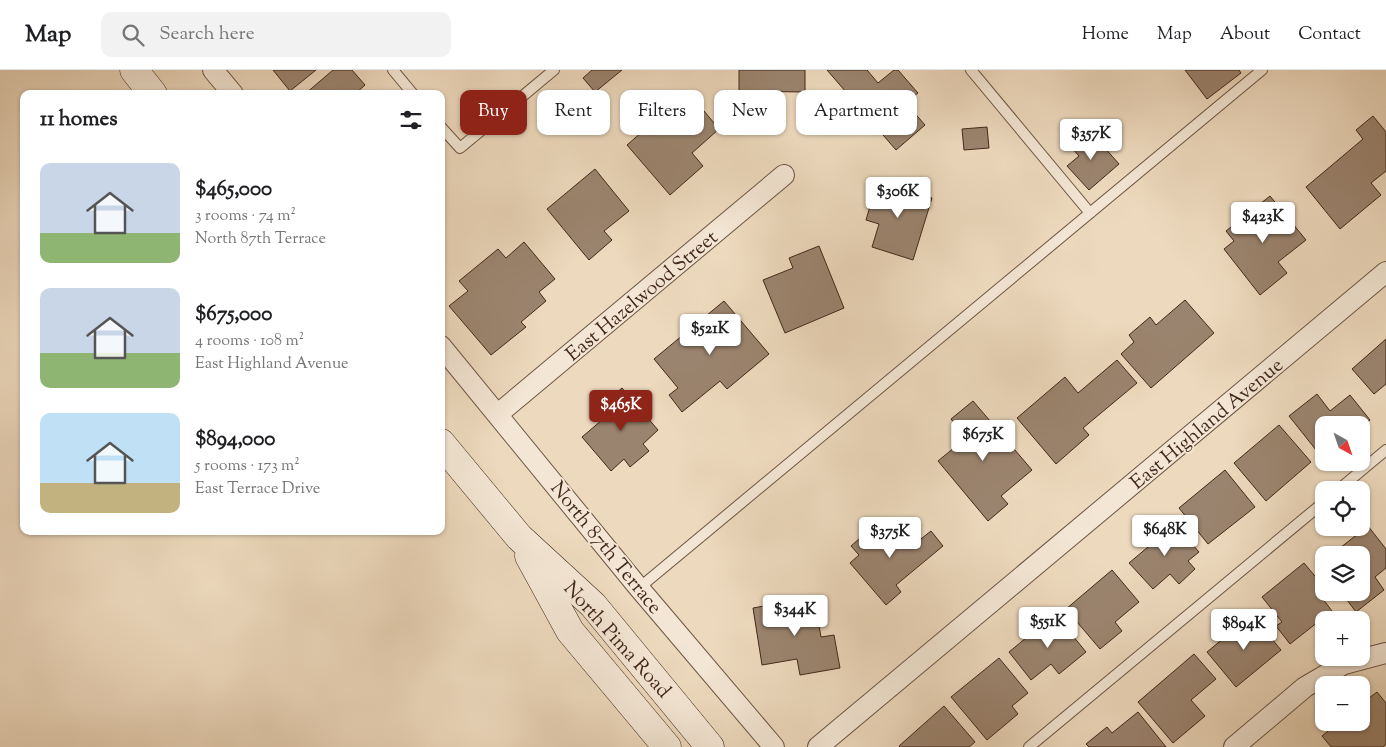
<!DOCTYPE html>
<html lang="en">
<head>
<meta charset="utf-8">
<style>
  :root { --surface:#fff; --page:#f2f2f2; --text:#202124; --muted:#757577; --line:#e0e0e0; --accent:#8f2418 }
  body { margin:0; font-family:"Sorts Mill Goudy",serif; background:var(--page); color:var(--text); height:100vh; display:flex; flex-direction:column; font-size:19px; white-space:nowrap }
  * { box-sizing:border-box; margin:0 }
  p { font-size:16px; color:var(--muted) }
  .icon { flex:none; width:28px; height:28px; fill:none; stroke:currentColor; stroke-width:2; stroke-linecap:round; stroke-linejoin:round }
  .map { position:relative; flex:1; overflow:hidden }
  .details { position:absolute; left:20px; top:20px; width:425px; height:445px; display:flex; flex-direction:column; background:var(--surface); border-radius:10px; box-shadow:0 1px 4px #0004 }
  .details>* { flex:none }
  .guide { position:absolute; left:460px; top:20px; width:475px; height:45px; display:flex; gap:10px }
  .needle { width:32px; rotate:140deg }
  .controls { position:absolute; left:1315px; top:346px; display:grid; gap:10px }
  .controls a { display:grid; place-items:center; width:55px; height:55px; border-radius:10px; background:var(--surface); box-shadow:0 1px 4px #0004; font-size:25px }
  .price { position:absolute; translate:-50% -42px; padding:0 11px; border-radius:5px; background:#fff; color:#222; font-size:16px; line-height:32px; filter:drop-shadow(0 1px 2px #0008) }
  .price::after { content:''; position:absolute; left:50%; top:30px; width:15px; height:11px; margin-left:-8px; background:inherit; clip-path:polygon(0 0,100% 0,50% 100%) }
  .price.current { background:var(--accent); color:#fff }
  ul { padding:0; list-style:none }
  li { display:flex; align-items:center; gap:15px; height:125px; padding:0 20px }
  li span { display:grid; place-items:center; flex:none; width:140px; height:100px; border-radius:10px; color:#555 }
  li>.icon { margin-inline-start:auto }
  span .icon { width:60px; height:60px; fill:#fffc; stroke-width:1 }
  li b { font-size:21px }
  h2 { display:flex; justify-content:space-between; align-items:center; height:60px; padding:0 20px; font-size:21px }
  .tag { padding:0 18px; border-radius:10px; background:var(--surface); box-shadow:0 1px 4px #0004; font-size:18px; line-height:45px }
  .tag.current { background:var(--accent); color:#fff }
  header { display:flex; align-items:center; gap:30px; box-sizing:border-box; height:70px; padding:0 25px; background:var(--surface); border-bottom:1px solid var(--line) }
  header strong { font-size:24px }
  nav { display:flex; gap:28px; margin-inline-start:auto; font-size:18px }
  .search { width:350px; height:45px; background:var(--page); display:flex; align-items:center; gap:12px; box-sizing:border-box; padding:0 18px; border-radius:10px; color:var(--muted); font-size:19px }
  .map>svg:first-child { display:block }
</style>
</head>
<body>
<header>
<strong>Map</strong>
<div class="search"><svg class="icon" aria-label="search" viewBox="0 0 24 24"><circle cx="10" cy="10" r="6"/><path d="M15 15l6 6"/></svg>Search here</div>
<nav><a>Home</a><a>Map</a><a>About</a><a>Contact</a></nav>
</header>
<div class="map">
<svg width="1386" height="677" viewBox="0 0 1386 677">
  <rect width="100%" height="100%" fill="#edd9bd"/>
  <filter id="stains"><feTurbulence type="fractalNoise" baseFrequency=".004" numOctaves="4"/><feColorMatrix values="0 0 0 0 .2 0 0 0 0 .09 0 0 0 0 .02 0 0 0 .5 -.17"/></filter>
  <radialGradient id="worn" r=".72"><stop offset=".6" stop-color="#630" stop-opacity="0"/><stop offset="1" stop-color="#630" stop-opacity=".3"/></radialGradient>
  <g fill="#9b846f" stroke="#42271b">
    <polygon points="273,0 316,0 290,21"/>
    <polygon points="333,0 352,0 365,15 355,24 305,24"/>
    <polygon points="592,0 622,0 595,22 583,8"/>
    <polygon points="739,0 805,0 805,22 739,21"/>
    <polygon points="827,0 867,0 878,13 894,0 898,0 918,23 906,33 925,55 896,80"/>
    <polygon points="1185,0 1239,0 1241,3 1207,29"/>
    <polygon points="694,29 719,59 692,83 703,96 670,125 627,75 666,41 672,48"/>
    <polygon points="1373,46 1386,62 1386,101 1371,113 1381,125 1340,159 1306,117 1363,69 1356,60"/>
    <polygon points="987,57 989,78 964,80 962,59"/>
    <polygon points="1089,60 1119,94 1089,120 1067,96 1079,86 1070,76"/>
    <polygon points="595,99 629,141 604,161 612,170 589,190 547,139"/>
    <polygon points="877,112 932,128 913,190 872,177 879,154 866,150"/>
    <polygon points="1270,126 1306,170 1278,192 1287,203 1260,225 1224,179 1234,171 1226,161"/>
    <polygon points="524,172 555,209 539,222 546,231 521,252 526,257 491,285 449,236 468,221 459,211 498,179 506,188"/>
    <polygon points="819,176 844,238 785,263 763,210 793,198 789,188"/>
    <polygon points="1185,230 1214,263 1151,318 1121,284 1134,272 1129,265 1150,247 1156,255"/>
    <polygon points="724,231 769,284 727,319 720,311 682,342 669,325 678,318 654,289"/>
    <polygon points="1386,269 1386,314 1374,324 1352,299"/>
    <polygon points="1117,290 1137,313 1083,358 1089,365 1056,394 1017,348 1065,307 1078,323"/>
    <polygon points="622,318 658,360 643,374 649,381 630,397 624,389 611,401 582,367 609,344 602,335"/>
    <polygon points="1317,324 1330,341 1350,325 1370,350 1361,357 1361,355 1324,355 1324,390 1289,346"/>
    <polygon points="973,331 1032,400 1001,426 1008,434 988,451 938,391 966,368 951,349"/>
    <polygon points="1279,355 1311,392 1266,431 1234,393"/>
    <polygon points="1225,400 1255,437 1208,474 1179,438"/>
    <polygon points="876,454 885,465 895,456 912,476 931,461 943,476 896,515 901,522 886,535 850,493 859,485 851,476"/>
    <polygon points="1163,454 1170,463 1177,457 1199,482 1188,491 1195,499 1179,514 1170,504 1153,519 1129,493 1148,477 1143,471"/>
    <polygon points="1368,456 1386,479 1386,498 1375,507 1384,520 1356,542 1341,522 1361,522 1361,485 1331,485"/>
    <polygon points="1304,493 1324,517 1324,522 1328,522 1330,525 1323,529 1332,541 1290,574 1276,556 1282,552 1262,527"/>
    <polygon points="1112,500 1139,532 1115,552 1122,561 1100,579 1066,539"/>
    <polygon points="814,527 821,567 834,565 840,598 800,605 797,589 762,595 753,538"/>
    <polygon points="1055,544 1086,582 1059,604 1051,594 1031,610 1009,582"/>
    <polygon points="1252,545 1281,580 1236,617 1207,582"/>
    <polygon points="1194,584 1216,609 1191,630 1205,646 1173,673 1138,632"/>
    <polygon points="999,588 1028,623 1012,636 1018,644 987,670 951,627"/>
    <polygon points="1377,622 1386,633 1386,674 1383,677 1331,677 1322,666 1339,652 1361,652 1361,634"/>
    <polygon points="944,636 975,672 969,677 900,677 899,676"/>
    <polygon points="1138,642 1166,677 1089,677 1086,674 1107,657 1112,663"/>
  </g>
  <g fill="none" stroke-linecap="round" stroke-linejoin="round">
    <defs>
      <g id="service">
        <polyline points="393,0 413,24"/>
        <polyline points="971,0 1090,143"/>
        <polyline points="441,57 460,78 554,0"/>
        <polyline points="1338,420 1386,380"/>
        <polyline points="639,518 1262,0"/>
        <polyline points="1029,677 1324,432"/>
      </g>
      <g id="minor">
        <polyline points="213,0 233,24"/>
        <polyline points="441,276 639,518 774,677"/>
        <polyline points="498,344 784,105"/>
        <polyline points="818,677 1386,202"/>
        <polyline points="1234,677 1305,617 1344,594 1386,583"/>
      </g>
      <g id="secondary">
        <polyline points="134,0 153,24"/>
        <polyline points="441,373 519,467 593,535 710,677"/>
        <polyline points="529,486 570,561 667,677"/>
      </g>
    </defs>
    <use href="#service" stroke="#6d5444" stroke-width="12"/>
    <use href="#minor" stroke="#6d5444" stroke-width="22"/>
    <use href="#secondary" stroke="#42271b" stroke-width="29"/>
    <use href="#service" stroke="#f3e6d4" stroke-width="10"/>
    <use href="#minor" stroke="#f3e6d4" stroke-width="20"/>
    <use href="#secondary" stroke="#f3e6d4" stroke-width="28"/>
  </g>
  <g text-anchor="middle" stroke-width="4" stroke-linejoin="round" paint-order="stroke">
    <g font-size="20" fill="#42271b" stroke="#f3e6d4">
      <text transform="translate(641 225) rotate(-40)" y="7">East Hazelwood Street</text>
      <text transform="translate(1206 353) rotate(-40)" y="7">East Highland Avenue</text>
      <text transform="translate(607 477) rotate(51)" y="7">North 87th Terrace</text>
      <text transform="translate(618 569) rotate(48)" y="7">North Pima Road</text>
    </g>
  </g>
  <rect width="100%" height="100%" filter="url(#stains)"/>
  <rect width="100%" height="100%" fill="url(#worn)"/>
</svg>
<div class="controls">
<a><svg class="needle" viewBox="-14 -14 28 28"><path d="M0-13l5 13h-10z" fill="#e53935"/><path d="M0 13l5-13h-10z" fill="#757577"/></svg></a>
<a><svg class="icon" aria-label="locate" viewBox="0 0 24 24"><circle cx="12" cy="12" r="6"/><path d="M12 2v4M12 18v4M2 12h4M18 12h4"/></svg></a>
<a><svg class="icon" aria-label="layers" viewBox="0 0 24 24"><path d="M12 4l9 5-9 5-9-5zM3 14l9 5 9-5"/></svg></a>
<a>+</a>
<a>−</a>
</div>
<b class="price" style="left:1091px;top:91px">$357K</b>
<b class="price" style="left:898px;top:149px">$306K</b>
<b class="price" style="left:1263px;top:174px">$423K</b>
<b class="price" style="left:710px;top:286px">$521K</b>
<b class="price current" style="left:621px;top:362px">$465K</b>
<b class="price" style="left:983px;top:392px">$675K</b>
<b class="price" style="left:1165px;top:487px">$648K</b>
<b class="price" style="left:890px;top:489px">$375K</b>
<b class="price" style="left:795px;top:567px">$344K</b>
<b class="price" style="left:1048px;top:579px">$551K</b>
<b class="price" style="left:1244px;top:581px">$894K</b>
<div class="guide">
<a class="tag current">Buy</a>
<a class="tag">Rent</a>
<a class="tag">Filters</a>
<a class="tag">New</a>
<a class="tag">Apartment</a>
</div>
<section class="details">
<h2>11 homes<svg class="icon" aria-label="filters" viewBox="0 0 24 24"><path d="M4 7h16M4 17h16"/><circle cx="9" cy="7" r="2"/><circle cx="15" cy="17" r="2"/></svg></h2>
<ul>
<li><span style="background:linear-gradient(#c9d6e8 70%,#8fb573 0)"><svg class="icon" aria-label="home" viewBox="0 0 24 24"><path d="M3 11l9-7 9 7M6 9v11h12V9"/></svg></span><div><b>$465,000</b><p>3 rooms · 74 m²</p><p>North 87th Terrace</p></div></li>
<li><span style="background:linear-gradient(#c9d6e8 65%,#8fb573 0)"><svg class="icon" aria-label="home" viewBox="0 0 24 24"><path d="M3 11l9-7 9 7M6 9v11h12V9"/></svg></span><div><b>$675,000</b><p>4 rooms · 108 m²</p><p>East Highland Avenue</p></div></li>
<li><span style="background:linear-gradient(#bfe0f5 70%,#c2b280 0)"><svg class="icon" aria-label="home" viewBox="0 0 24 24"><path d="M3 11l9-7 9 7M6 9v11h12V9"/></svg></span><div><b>$894,000</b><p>5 rooms · 173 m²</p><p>East Terrace Drive</p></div></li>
</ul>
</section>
</div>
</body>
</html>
